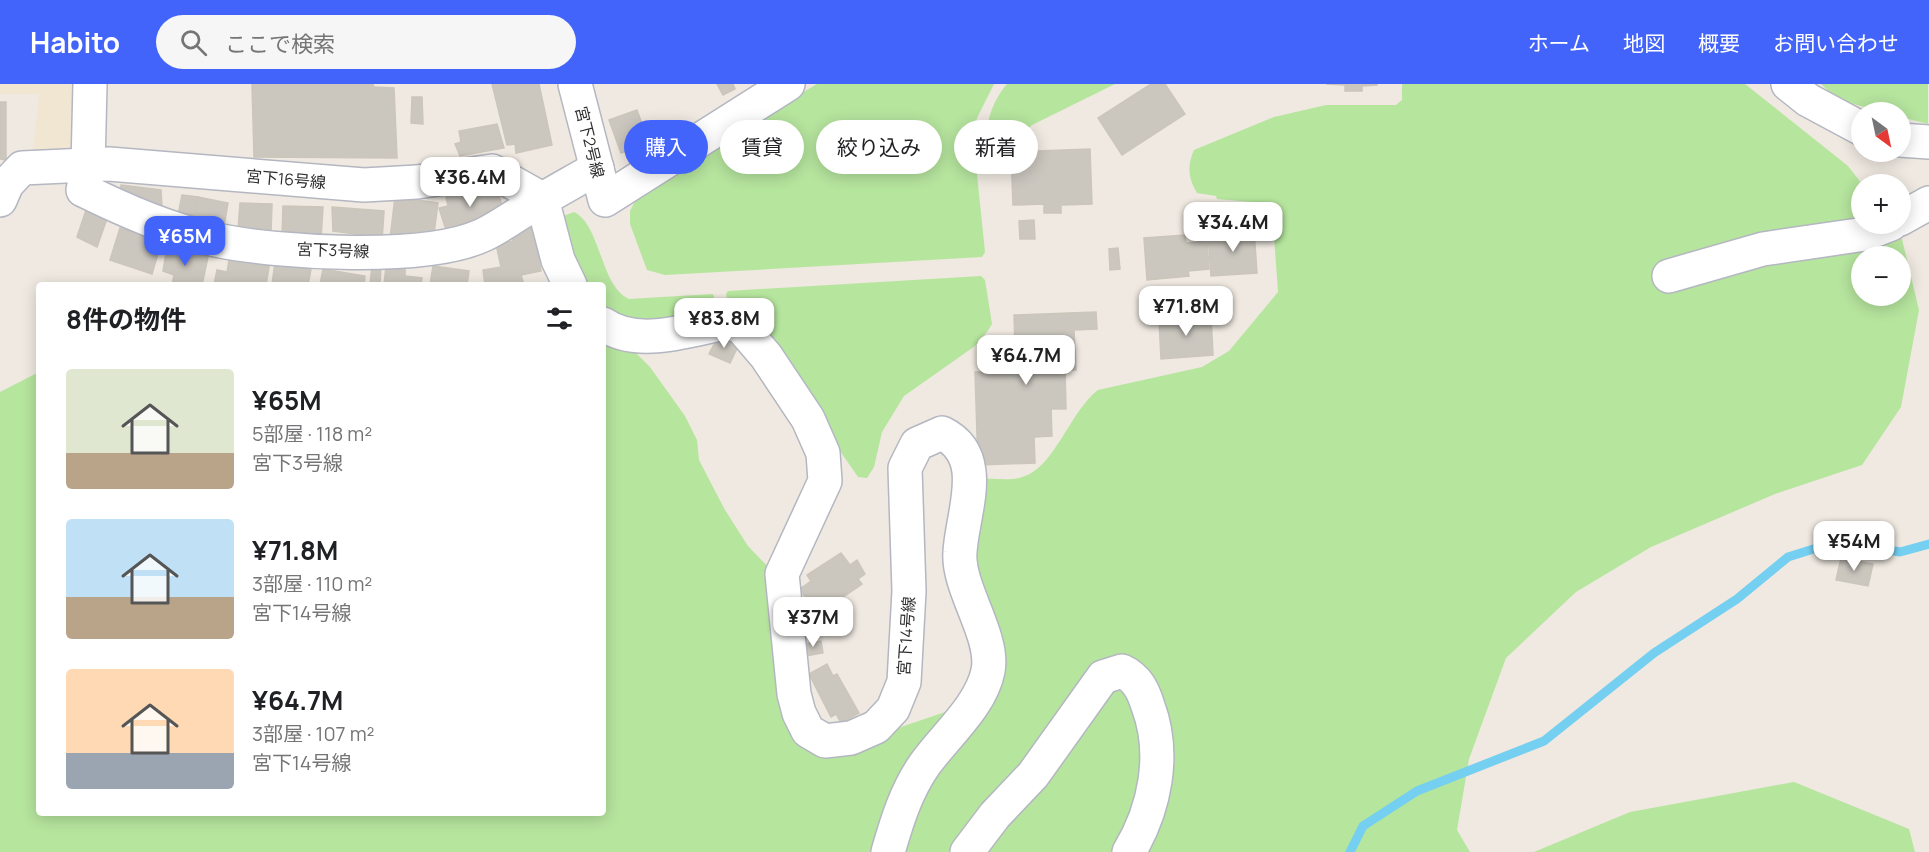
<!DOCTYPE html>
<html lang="ja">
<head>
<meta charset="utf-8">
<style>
  :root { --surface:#fff; --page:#f6f6f6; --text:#202124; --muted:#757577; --accent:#4264fb }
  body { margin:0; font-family:Manrope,"Noto Sans JP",sans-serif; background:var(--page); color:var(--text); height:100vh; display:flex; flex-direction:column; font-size:22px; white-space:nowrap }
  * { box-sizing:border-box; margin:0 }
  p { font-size:20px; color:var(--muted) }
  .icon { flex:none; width:33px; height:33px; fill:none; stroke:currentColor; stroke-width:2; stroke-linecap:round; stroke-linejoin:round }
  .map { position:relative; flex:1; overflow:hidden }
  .sheet { position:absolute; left:36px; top:198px; width:570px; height:534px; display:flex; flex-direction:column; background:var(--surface); border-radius:6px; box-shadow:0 3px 15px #0003 }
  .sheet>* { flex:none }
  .guide { position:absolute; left:624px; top:36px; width:570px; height:54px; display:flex; gap:12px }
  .needle { width:39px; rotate:147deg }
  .tools { position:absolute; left:1851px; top:18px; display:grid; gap:12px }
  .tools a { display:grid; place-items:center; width:60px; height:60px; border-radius:50%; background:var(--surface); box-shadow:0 3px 15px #0003; font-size:30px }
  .price { position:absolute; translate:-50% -51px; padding:0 14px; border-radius:12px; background:#fff; color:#222; font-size:20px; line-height:39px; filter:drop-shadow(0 2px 3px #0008) }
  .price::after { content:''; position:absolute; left:50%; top:36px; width:18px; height:14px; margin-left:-9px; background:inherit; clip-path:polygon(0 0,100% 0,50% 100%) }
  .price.active { background:var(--accent); color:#fff }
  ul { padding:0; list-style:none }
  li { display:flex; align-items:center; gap:18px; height:150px; padding:0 30px }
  li span { display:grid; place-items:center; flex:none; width:168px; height:120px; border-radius:6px; color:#555 }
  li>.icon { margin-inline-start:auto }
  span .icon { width:72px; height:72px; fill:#fffc; stroke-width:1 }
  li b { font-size:26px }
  h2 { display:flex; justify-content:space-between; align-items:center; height:72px; padding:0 30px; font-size:26px }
  .tag { padding:0 21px; border-radius:27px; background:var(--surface); box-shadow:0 3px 15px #0003; font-size:21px; line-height:54px }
  .tag.active { background:var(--accent); color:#fff }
  header { display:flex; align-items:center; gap:36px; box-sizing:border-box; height:84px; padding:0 30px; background:var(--accent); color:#fff }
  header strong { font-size:28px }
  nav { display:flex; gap:33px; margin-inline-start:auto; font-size:21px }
  .search { width:420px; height:54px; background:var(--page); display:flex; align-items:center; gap:15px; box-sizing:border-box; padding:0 21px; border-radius:33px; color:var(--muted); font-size:22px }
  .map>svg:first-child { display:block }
</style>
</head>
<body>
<header>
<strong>Habito</strong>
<div class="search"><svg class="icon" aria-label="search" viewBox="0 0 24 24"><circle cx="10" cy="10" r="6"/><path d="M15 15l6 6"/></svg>ここで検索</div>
<nav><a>ホーム</a><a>地図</a><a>概要</a><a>お問い合わせ</a></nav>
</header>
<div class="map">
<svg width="1929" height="768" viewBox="0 0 1929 768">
  <rect width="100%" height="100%" fill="#efe9e1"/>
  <polygon fill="#f0e6d1" points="0,0 82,0 80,76 32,78 39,10 0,10"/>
  <g fill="#b6e59e" fill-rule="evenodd">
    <polygon points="817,0 994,0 977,34 973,52 985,168 982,173 665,191 647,186 630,140 630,127 638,111 714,61"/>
    <path d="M1007 0H1115L1032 41 1002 69 987 64C984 42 992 17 1007 0Z"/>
    <path d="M1402 0H1745L1848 82 1862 100V140L1901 151 1919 226 1901 323 1862 381 1775 410 1651 463 1576 508 1506 574 1469 675 1457 746 1470 768H0V308L39 288V729H603V252L637 270 650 283 685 332 697 356 699 376 725 426 748 462 772 487 784 624 866 655 983 615 968 487 985 395C996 394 1011 397 1022 393 1054 385 1070 327 1098 306L1202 283 1229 267 1278 208 1272 125 1264 119 1217 115 1216 112 1197 109C1188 94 1187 82 1194 66L1274 33 1326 21H1396L1402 16ZM1862 172H1900V212H1862Z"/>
    <polygon points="1821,0 1928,0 1928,40 1901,33 1900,28 1884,28 1838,16"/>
    <path d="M574 128C601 141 600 202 629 215L713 210 720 229 649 246 603 232V201H578L558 134Z"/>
    <polygon points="981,192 985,196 992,240 987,248 975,262 904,312 882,348 874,383 867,394 858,393 813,328 730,230 726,210 728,207"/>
    <polygon points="1794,698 1909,745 1915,768 1534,768 1630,728"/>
  </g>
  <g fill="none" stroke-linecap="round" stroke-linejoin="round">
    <polyline stroke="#75cff0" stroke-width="9" points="1350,768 1363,742 1417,707 1544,657 1654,569 1737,515 1788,473 1839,457 1900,468 1929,460"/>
  </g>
  <g fill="#cbc7bf" stroke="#cbc5ba" stroke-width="1.5">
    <polygon points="252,0 373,0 374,3 394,4 397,74 254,73"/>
    <polygon points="492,0 539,0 552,61 516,69 515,60 507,61"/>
    <polygon points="717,0 733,0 735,5 723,11"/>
    <polygon points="1151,0 1165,0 1185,30 1122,71 1098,34"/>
    <polygon points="1326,0 1377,0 1377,1 1362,2 1362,7 1345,7 1345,1"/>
    <polygon points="412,13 422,13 423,40 411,39"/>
    <polygon points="0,18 6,18 6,76 0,75"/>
    <polygon points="637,26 649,59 621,69 609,36"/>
    <polygon points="497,40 504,64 460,72 455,60 461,58 459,47"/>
    <polygon points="1090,65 1092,120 1061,121 1061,129 1044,129 1044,120 1013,121 1011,68"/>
    <polygon points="495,99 504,128 463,139 466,148 448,152 439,124 448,122 446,113"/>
    <polygon points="121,101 161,106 162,124 120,108"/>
    <polygon points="182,111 198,113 194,134 178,131"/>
    <polygon points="198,113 228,119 224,142 193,138"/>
    <polygon points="395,113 438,119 433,157 390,155"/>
    <polygon points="240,119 272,120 271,149 238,146"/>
    <polygon points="283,122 323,123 321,155 282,152"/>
    <polygon points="87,123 108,132 97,163 77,153"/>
    <polygon points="332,123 384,127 382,158 355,158 355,150 333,147"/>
    <polygon points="1034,136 1035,155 1020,155 1019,137"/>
    <polygon points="120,144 162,156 152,190 110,176"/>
    <polygon points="533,144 541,187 521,191 524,201 485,201 483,186 501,183 496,160 513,157 511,148"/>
    <polygon points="1254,146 1257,189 1211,192 1208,149"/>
    <polygon points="1185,151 1186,159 1207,157 1209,185 1188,187 1189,192 1147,196 1144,154"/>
    <polygon points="167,163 208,173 202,201 172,201 174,191 163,187"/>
    <polygon points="1118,164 1120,185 1110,186 1109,165"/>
    <polygon points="230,170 270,177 266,201 214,201 217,186 227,188"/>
    <polygon points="275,178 311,185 308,201 272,201"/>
    <polygon points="372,182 381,182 380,201 370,201"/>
    <polygon points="386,182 405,183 405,192 422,194 421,201 384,201"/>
    <polygon points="433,182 469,187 467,201 430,201"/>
    <polygon points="323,185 365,192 364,201 320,201"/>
    <polygon points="1096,228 1097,245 1074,246 1076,286 1065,286 1066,325 1051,325 1052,352 1034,353 1035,379 978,381 975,288 990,288 989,263 1015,262 1014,231"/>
    <polygon points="1211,232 1213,271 1161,275 1159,236"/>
    <polygon points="719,251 739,260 730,279 709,270"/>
    <polygon points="841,469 850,481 857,476 865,490 858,495 862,500 817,531 800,505 811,497 807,491"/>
    <polygon points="1841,474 1873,480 1868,502 1836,496"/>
    <polygon points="821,557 823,569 806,572 803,560"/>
    <polygon points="827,580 833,592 837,590 859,629 841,639 836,630 831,633 809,590"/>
  </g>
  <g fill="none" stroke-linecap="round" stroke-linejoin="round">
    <defs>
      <g id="minor">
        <path d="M90 0 88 82 83 106C126 127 169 146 216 156 279 169 425 178 483 151 498 144 512 134 526 125 549 111 573 98 597 84"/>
        <polyline points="575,0 605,116 788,0"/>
        <polyline points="1788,0 1808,16 1862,45"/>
        <polyline points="1900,56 1929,58"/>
        <polyline points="0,116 7,100 22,84 109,80 364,101 417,98 492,87 542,115 558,176 570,201"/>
        <polyline points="1900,135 1929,119"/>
        <polyline points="1669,192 1763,165 1865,150 1891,140"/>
        <path d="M603 240C638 265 691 245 730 238L742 244 766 272 808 335 823 369 825 397 782 490 794 610 799 629 808 647 825 657 851 654 876 643 893 625 904 598 909 507 905 384 917 360 942 349C989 372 962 429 960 468 957 504 995 552 988 587 981 622 945 652 925 680 906 707 897 737 888 768"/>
        <path d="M967 768 995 731 1033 691 1103 593 1122 587C1137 594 1143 606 1148 622 1166 670 1155 725 1129 768"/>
      </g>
    </defs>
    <use href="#minor" stroke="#b4b7c1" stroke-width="36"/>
    <use href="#minor" stroke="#fff" stroke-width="33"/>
  </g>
  <g text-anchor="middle" stroke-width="6" stroke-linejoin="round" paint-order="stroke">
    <g font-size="16" fill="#2e2e2e" stroke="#fff">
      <text transform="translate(590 58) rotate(76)" y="6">宮下2号線</text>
      <text transform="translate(286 95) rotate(5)" y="6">宮下16号線</text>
      <text transform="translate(333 166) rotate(2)" y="6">宮下3号線</text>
      <text transform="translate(906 552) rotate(-86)" y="6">宮下14号線</text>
    </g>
  </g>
</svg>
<div class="tools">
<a><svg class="needle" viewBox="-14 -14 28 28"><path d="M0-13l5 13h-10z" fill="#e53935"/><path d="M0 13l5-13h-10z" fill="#757577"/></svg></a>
<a>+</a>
<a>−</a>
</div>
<b class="price" style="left:470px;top:124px">¥36.4M</b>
<b class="price" style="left:1233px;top:169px">¥34.4M</b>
<b class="price active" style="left:185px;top:183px">¥65M</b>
<b class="price" style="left:1186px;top:253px">¥71.8M</b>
<b class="price" style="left:724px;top:265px">¥83.8M</b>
<b class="price" style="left:1026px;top:302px">¥64.7M</b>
<b class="price" style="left:1854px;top:488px">¥54M</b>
<b class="price" style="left:813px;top:564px">¥37M</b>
<div class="guide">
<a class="tag active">購入</a>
<a class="tag">賃貸</a>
<a class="tag">絞り込み</a>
<a class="tag">新着</a>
</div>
<section class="sheet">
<h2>8件の物件<svg class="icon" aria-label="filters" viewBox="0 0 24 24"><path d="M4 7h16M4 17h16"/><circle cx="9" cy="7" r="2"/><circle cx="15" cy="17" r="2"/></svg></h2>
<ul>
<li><span style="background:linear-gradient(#dfe7d0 70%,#b9a48a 0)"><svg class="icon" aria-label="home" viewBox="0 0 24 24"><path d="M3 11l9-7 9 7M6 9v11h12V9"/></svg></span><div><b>¥65M</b><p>5部屋 · 118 m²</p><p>宮下3号線</p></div></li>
<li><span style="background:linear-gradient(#bfe0f5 65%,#b9a48a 0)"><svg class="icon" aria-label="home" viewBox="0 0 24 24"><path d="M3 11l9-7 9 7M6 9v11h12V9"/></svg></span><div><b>¥71.8M</b><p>3部屋 · 110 m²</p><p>宮下14号線</p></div></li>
<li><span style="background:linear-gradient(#ffd9b3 70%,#9aa5b1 0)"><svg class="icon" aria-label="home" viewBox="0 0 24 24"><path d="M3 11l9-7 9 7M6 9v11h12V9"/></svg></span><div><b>¥64.7M</b><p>3部屋 · 107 m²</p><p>宮下14号線</p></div></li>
</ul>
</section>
</div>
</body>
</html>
